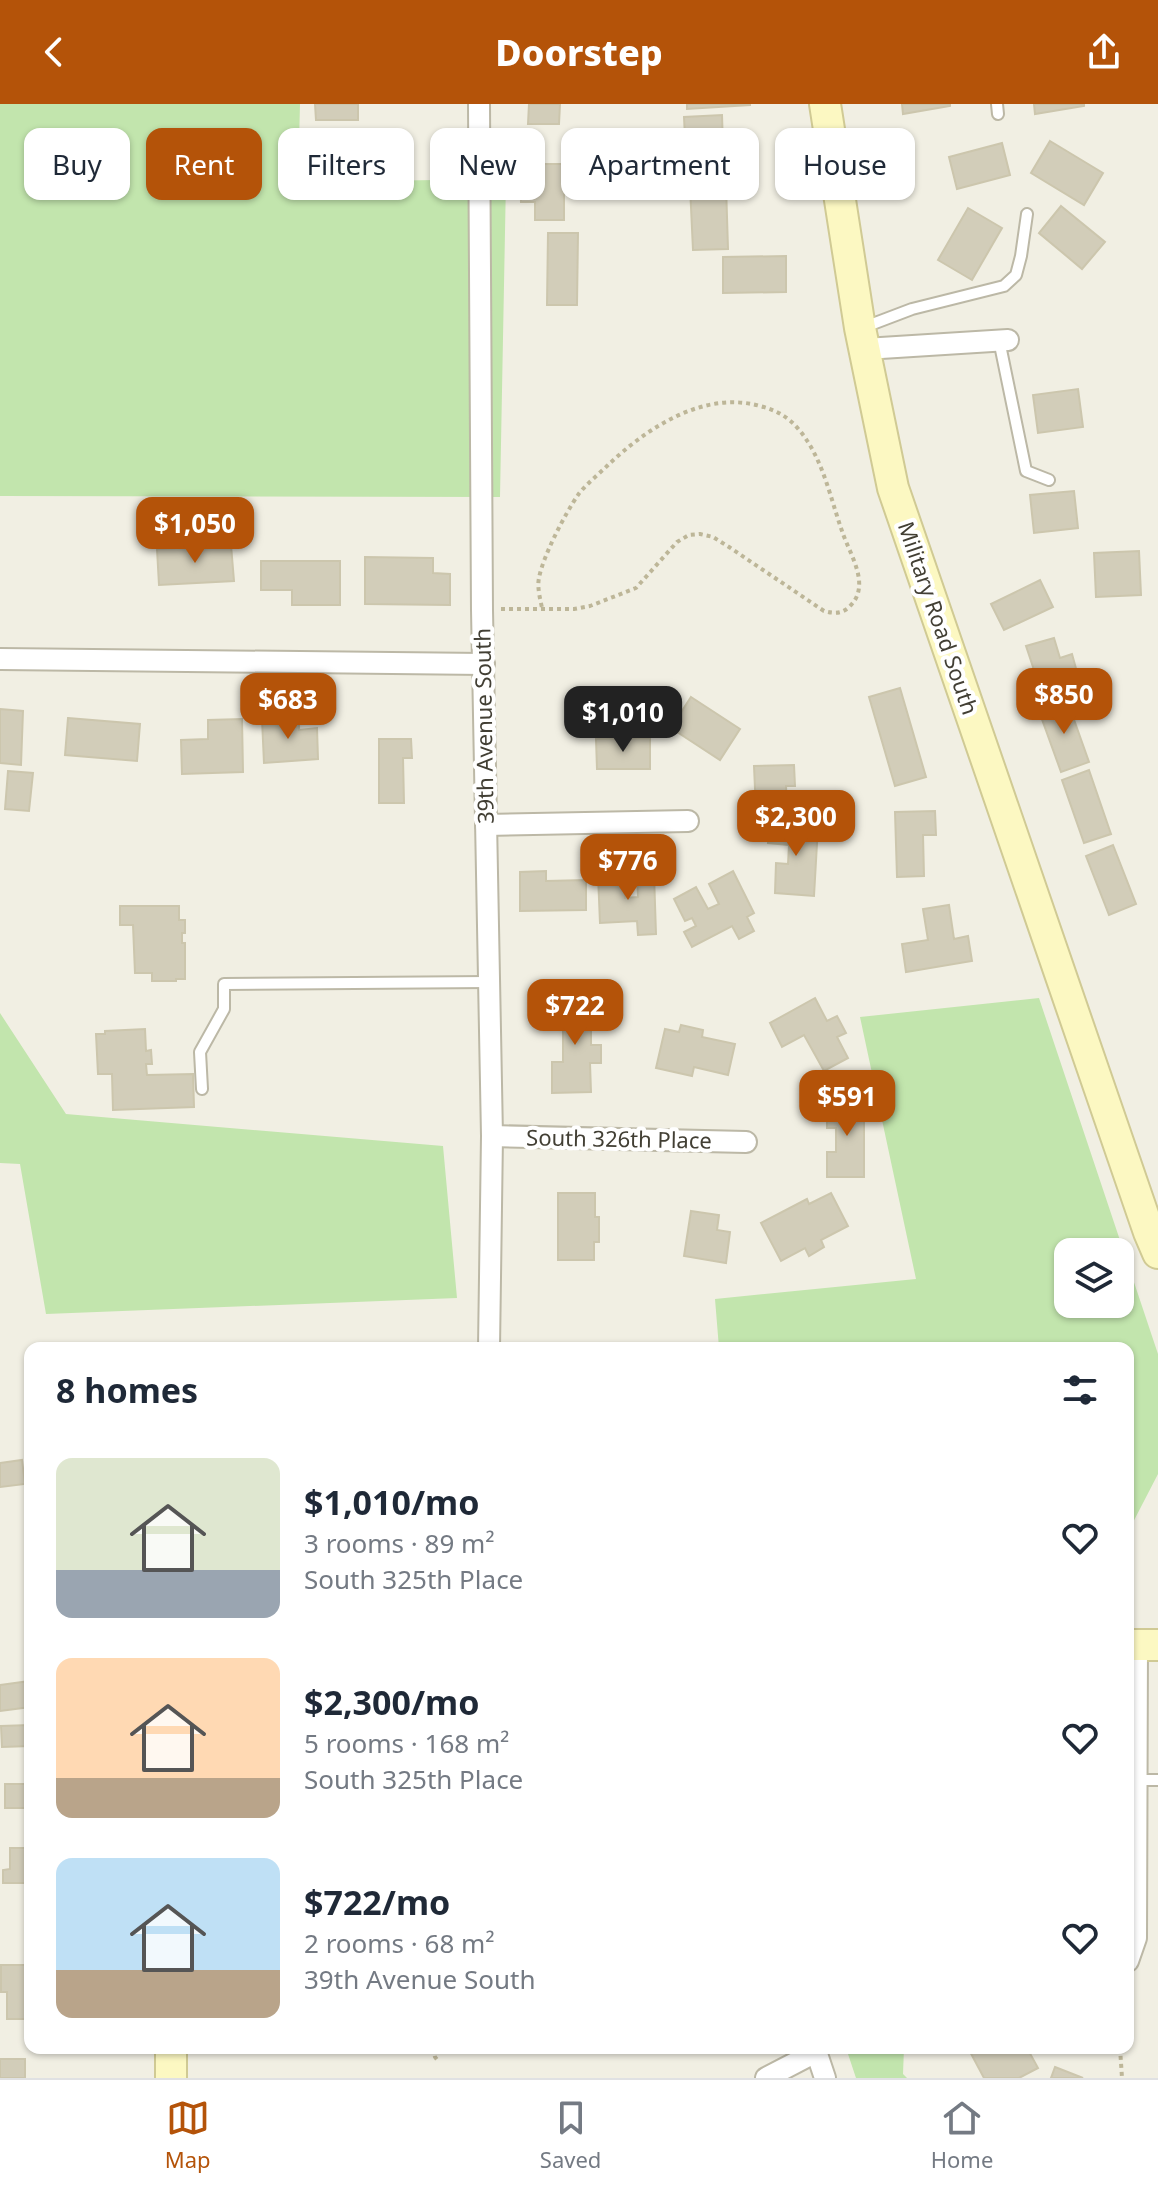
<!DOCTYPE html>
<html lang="en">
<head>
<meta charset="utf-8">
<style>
  :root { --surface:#fff; --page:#f2f2f3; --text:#1f2937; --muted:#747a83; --line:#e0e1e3; --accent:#b45309 }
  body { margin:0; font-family:"Noto Sans",sans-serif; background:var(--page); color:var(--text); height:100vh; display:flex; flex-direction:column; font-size:30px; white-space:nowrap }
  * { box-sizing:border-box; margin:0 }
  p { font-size:26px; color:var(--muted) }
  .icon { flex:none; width:44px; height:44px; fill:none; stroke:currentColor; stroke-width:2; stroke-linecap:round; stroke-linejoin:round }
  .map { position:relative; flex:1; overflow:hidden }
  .details { position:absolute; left:24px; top:1238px; width:1110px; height:712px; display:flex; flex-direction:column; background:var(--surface); border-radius:16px; box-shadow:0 2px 6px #0004 }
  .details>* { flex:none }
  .guide { position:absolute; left:24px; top:24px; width:1110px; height:72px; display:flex; gap:16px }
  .fabs { position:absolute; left:1054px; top:1134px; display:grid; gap:16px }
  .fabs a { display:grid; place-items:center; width:80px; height:80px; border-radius:16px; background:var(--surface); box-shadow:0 2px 6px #0004; font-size:40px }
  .price { position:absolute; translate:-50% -68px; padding:0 18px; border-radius:16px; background:var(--accent); color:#fff; font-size:26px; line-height:52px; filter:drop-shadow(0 2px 4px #0008) }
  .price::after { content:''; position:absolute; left:50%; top:48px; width:24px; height:18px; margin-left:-12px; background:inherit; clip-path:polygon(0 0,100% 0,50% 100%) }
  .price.on { background:#222; color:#fff }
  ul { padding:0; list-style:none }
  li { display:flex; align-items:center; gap:24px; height:200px; padding:0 32px }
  li span { display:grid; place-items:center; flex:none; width:224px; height:160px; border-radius:16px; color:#555 }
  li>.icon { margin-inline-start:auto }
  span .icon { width:96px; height:96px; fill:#fffc; stroke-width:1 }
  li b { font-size:34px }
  h2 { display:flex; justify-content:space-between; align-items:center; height:96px; padding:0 32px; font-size:34px }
  .tag { padding:0 28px; border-radius:16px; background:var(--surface); box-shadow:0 2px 6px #0004; font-size:28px; line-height:72px }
  .tag.on { background:var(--accent); color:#fff }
  header { display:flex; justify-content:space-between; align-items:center; height:104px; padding:0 32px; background:var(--accent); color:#fff; font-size:36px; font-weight:800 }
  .menu { display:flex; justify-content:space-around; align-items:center; height:112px; border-top:2px solid var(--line); background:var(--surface); font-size:22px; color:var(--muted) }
  .menu a { display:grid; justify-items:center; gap:4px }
  .menu .on { color:var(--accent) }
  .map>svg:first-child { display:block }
</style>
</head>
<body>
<header><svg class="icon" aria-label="back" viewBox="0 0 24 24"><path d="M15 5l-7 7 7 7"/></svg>Doorstep<svg class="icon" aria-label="share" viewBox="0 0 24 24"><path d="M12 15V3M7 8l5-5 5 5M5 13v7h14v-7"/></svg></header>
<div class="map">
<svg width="1158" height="1974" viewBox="0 0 1158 1974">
  <rect width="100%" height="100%" fill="#f1efe3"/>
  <g fill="#c2e5ad" fill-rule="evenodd">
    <polygon points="0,0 300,0 298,78 506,75 500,393 0,392"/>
    <path d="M1039 894 1158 1250V1370L1128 1428V1244H719L715 1195 916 1175 860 913ZM1120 1148V1200H1068V1148Z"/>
    <polygon points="0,909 66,1010 443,1042 457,1194 46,1210 20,1060 0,1059"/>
    <polygon points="846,1944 904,1944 903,1970 907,1974 856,1974"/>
  </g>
  <g fill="#d2cdb9" stroke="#ccc6ad" stroke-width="2">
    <polygon points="315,0 358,0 358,16 316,16"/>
    <polygon points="529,0 560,0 559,20 528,20"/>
    <polygon points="687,0 750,0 750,1 687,5"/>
    <polygon points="902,0 950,0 950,2 903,10"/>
    <polygon points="1034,0 1084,0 1084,2 1035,10"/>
    <polygon points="722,11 724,75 687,76 684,13"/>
    <polygon points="356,27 357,75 321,75 320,28"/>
    <polygon points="1050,37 1103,69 1084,101 1031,69"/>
    <polygon points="1002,39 1010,71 957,85 949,53"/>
    <polygon points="520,60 564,60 564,116 535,116 535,98 521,98"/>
    <polygon points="726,81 728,145 693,146 690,82"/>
    <polygon points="1061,102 1105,138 1082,165 1039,129"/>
    <polygon points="968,104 1002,124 972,176 938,156"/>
    <polygon points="548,129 578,129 577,201 547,201"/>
    <polygon points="786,152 786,188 723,189 723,153"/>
    <polygon points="1078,285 1083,323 1038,329 1033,291"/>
    <polygon points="1074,387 1078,424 1034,429 1030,391"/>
    <polygon points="231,441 234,477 159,481 157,445"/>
    <polygon points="1139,447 1141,491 1096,493 1094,449"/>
    <polygon points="365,453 433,454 433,469 450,470 450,501 365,500"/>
    <polygon points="261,457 340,457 340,501 292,501 292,486 261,486"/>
    <polygon points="1040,476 1053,503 1004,526 991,500"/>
    <polygon points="1054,534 1060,554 1072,550 1082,586 1036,600 1030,581 1038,578 1026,542"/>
    <polygon points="900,584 926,673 895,682 869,593"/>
    <polygon points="691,593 740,625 720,656 671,624"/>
    <polygon points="1067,596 1089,658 1061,668 1039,607"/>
    <polygon points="0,605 23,607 21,661 0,659"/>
    <polygon points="289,613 289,620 299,619 299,626 317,624 318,655 264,659 262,615"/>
    <polygon points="68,614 140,620 137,657 65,651"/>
    <polygon points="242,615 243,668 182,670 181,636 208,635 208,616"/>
    <polygon points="650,634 650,665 597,665 596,635"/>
    <polygon points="379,635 411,635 412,654 403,654 404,699 379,699"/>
    <polygon points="794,661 795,682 786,682 787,705 756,707 754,662"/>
    <polygon points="1089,666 1111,730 1084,739 1062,676"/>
    <polygon points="8,667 33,669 29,707 5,705"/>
    <polygon points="935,707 936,731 923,731 924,772 897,773 895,708"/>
    <polygon points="769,719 818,722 814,792 775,789 776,759 788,760 789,741 768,739"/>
    <polygon points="1113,741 1136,800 1109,811 1086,752"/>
    <polygon points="546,767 546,777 586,776 586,806 520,807 520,768"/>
    <polygon points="733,767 754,809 747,813 754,827 739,835 732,822 692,843 684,828 696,822 692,814 685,817 674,795 696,783 708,805 719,800 709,780"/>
    <polygon points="624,770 625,794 638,793 637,770 654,770 656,830 638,831 637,817 600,819 598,771"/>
    <polygon points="949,801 954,835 968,832 972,857 906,868 902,840 928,836 923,805"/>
    <polygon points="120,802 179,802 179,816 185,816 185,829 182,829 182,839 185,839 185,875 176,875 176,877 152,877 152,869 135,869 133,821 120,821"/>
    <polygon points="580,885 591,917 591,941 601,941 601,959 590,959 591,988 552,989 552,958 563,958 563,918 554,894"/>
    <polygon points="815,894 827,917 837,912 846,929 837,933 848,954 824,967 804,931 782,943 770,919"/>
    <polygon points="681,921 703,926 702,933 735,940 728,971 694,963 692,972 656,964 665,925 679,928"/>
    <polygon points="145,925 146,947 151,946 152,960 146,960 147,971 193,970 194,1003 113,1006 112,970 98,970 96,930 105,930 105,927"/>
    <polygon points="827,995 864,995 864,1073 827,1073 827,1048 836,1048 836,1024 827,1024"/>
    <polygon points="558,1089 595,1089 595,1113 599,1113 599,1138 594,1138 594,1156 558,1156"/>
    <polygon points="831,1089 848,1122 821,1136 824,1143 809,1152 805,1144 781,1157 761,1119 807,1095 809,1100"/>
    <polygon points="691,1107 719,1111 717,1126 730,1128 726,1159 684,1152"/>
    <polygon points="22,1356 25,1380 0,1383 0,1359"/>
    <polygon points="30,1577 30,1603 0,1607 0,1581"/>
    <polygon points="30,1621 30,1642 2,1643 1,1622"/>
    <rect x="5" y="1680" width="25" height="24"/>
    <polygon points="10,1744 30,1744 30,1779 3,1779 3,1766 10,1765"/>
    <polygon points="1,1861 30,1861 30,1915 7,1915 7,1888 1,1888"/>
    <polygon points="968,1944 1014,1944 1016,1948 1027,1944 1038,1964 1019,1974 984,1974"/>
    <rect x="0" y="1955" width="25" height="19"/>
    <polygon points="1055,1963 1083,1974 1051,1974"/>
  </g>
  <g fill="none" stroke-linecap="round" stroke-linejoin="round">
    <defs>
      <g id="lane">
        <polyline points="997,0 998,10"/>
        <polyline points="862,224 912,205 1004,182 1016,171 1021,152 1027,110"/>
        <polyline points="999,236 1026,367 1049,376"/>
        <polyline points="202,985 200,948 224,905 224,880 489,878"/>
        <polyline points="1134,1676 1158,1676"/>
      </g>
      <g id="street">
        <polyline points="479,0 482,506 492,1032 489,1244"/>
        <polyline points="865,245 1008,236"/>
        <polyline points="0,555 484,560"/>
        <polyline points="486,721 688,717"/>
        <polyline points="492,1032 746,1038"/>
        <polyline points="1128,1857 1136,1834 1137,1541"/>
        <polyline points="815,1944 825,1974"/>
        <polyline points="766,1974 816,1948"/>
      </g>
      <g id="secondary">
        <polyline points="825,0 860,224 893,384 1149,1128 1158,1149"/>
        <polyline points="1128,1541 1158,1541"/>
        <polyline points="171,1974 171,1944"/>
      </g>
    </defs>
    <use href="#lane" stroke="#bcb8a6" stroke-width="14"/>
    <use href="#street" stroke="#bcb8a6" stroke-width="24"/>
    <use href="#secondary" stroke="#d0ca94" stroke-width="34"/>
    <g stroke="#bdb698" stroke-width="4" stroke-dasharray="4 4" stroke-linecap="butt">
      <path d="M501 505H574L590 502 636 484 677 438 689 431 700 430 713 433 729 443 824 507C835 510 843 510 851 501 871 480 849 449 842 427 830 393 823 355 800 327 789 313 776 306 760 302 704 286 647 324 608 361 598 371 586 380 578 391 565 410 543 452 539 474 537 483 540 494 542 504"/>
      <polyline points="433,1944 435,1953 439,1958"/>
      <polyline points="1120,1944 1122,1974"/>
    </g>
    <use href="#lane" stroke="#fff" stroke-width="10"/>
    <use href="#street" stroke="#fff" stroke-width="20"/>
    <use href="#secondary" stroke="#fcf8c2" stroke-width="30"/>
  </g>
  <g text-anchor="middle" stroke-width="8" stroke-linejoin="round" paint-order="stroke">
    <g font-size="22" fill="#423f34" stroke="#fff">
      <text transform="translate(938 514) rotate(71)" y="8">Military Road South</text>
      <text transform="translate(484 622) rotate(-91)" y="8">39th Avenue South</text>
      <text transform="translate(619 1035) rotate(1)" y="8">South 326th Place</text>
    </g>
  </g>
</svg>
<div class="fabs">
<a><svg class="icon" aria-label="layers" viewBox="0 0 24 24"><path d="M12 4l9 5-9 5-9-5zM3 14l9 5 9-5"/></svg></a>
</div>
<b class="price" style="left:195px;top:461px">$1,050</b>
<b class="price" style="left:1064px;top:632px">$850</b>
<b class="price" style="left:288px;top:637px">$683</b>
<b class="price on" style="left:623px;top:650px">$1,010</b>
<b class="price" style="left:796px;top:754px">$2,300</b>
<b class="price" style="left:628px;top:798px">$776</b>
<b class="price" style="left:575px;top:943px">$722</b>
<b class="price" style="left:847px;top:1034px">$591</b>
<div class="guide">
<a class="tag">Buy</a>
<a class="tag on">Rent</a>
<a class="tag">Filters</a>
<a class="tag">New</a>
<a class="tag">Apartment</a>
<a class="tag">House</a>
</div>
<section class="details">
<h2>8 homes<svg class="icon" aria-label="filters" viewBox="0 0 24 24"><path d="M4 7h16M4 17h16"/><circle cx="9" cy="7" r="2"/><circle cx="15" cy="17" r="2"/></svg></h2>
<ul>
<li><span style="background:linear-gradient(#dfe7d0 70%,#9aa5b1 0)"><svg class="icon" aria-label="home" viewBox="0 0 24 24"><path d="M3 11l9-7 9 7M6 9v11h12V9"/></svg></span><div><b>$1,010/mo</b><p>3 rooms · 89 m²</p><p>South 325th Place</p></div><svg class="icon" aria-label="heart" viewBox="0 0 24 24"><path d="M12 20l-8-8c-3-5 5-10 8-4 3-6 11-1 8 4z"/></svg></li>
<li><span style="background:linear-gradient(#ffd9b3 75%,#b9a48a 0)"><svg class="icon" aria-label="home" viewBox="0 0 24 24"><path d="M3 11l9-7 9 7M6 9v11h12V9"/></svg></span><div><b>$2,300/mo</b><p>5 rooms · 168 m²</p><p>South 325th Place</p></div><svg class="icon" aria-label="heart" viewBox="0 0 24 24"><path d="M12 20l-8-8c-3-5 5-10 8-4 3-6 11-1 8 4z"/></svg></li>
<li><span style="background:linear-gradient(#bfe0f5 70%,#b9a48a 0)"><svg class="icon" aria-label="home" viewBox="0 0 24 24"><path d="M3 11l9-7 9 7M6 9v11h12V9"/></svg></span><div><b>$722/mo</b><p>2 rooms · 68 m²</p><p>39th Avenue South</p></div><svg class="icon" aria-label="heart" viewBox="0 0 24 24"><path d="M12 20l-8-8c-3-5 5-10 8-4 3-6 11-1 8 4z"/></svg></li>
</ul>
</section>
</div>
<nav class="menu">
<a class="on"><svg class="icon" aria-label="map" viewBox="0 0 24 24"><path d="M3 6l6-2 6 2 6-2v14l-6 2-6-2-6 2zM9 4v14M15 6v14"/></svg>Map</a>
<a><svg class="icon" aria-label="saved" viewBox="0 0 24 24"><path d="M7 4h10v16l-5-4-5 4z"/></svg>Saved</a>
<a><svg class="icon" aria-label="home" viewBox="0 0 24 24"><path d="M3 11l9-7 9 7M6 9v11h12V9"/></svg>Home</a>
</nav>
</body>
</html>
